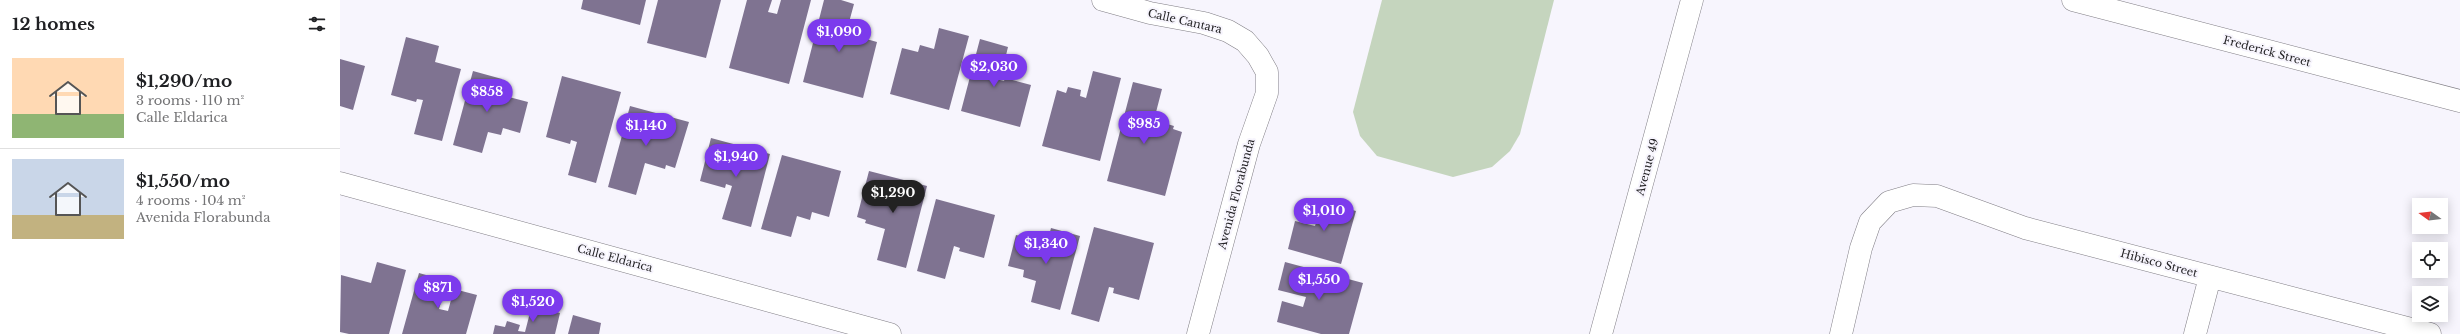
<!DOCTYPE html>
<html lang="en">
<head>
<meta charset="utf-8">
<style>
  :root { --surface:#fff; --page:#f2f2f2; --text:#202124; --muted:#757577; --line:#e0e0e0; --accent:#7c3aed }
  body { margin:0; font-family:"Libre Baskerville",serif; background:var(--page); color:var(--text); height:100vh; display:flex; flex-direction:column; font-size:15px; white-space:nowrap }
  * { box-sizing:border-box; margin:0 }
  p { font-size:13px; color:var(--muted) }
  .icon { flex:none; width:22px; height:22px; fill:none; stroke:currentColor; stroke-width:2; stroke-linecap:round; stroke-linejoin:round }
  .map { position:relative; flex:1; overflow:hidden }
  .panel { display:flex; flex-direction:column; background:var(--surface); width:340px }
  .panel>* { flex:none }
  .needle { width:26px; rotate:285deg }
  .fabs { position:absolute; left:2072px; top:198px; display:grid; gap:8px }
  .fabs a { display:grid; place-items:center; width:36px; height:36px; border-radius:0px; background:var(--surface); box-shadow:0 2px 10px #0003; font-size:20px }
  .price { position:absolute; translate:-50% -34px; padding:0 9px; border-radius:14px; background:var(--accent); color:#fff; font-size:13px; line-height:26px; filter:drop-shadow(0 1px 2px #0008) }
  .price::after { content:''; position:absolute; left:50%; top:24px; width:12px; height:9px; margin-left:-6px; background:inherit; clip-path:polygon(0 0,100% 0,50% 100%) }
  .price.selected { background:#222; color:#fff }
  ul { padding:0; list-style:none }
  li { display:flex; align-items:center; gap:12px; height:100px; padding:0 12px }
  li+li { border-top:1px solid var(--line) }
  li span { display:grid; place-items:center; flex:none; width:112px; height:80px; border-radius:0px; color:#555 }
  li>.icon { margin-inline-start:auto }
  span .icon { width:48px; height:48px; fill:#fffc; stroke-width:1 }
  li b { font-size:17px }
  h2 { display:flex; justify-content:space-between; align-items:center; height:48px; padding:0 12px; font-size:17px }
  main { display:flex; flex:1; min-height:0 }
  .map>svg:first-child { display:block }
</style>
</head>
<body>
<main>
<section class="panel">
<h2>12 homes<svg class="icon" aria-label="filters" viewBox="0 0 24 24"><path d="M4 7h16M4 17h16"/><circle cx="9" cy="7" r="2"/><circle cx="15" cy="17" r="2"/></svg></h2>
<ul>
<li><span style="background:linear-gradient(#ffd9b3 70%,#8fb573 0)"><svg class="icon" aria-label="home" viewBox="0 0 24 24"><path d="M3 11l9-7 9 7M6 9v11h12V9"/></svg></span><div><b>$1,290/mo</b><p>3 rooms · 110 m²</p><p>Calle Eldarica</p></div></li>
<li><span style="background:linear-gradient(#c9d6e8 70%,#c2b280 0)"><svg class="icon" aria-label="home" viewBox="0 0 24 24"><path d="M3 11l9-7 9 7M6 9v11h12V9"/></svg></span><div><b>$1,550/mo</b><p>4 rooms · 104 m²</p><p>Avenida Florabunda</p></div></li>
</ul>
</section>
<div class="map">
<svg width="2120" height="334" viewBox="0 0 2120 334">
  <rect width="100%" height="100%" fill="#f7f5fd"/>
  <polygon fill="#c5d5be" points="1042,0 1214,0 1180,134 1170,151 1152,167 1113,177 1037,156 1020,136 1013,112"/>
  <g fill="#7f7391">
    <polygon points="243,0 306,0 300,25 241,9"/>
    <polygon points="318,0 381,0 366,58 307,43"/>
    <polygon points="407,0 432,0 428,12 437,14 441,0 471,0 449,84 389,68"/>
    <polygon points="484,0 501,0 514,4 505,37 511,38 512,35 537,42 523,98 463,82"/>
    <polygon points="599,28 629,36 609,110 550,94 562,48 578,52 580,45 594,49"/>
    <polygon points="66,37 99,46 95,62 121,69 102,141 74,134 83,100 77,99 76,102 51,95"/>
    <polygon points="640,39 668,47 660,80 664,81 665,78 691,85 680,127 621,111"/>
    <polygon points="0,59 25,66 13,110 0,106"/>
    <polygon points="133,71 162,79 157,94 188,102 180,133 163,128 161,135 148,132 142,153 113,145"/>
    <polygon points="753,71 781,78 760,161 702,146 717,90 726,93 728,87 741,90 740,96 746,98"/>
    <polygon points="222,76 281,92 256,183 228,175 237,142 231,140 230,144 206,137"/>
    <polygon points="793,82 822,89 814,120 834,126 833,129 842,132 825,196 767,181"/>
    <polygon points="290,106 349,122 335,168 326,165 325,169 305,163 296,195 268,187"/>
    <polygon points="371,138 430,154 411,227 382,219 392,186 386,184 385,188 360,181"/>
    <polygon points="442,155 501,171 489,217 472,212 470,220 457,216 451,237 421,229"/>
    <polygon points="529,171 587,186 566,268 537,260 545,229 525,223 526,220 517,217"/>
    <polygon points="596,199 655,215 644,258 619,251 620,248 614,246 605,279 577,271"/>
    <polygon points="971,199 1016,211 1001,264 948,249 955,221 975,226 977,219 966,216"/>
    <polygon points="754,227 814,243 799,300 773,293 774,288 769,287 759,322 731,314"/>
    <polygon points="711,228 740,236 720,310 691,302 696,281 683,277 684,270 668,266 676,235 707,243"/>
    <polygon points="37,262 66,270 49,334 9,334 0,332 1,275 31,283"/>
    <polygon points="945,262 1023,283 1009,334 981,334 937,322 942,301 963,307 966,297 938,290"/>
    <polygon points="79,273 107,281 99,309 108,311 114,289 137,295 126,334 62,334"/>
    <polygon points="192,305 220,313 215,334 153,334 155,325 165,327 167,321 180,325 178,331 185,332"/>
    <polygon points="233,315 261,323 259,334 228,334"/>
  </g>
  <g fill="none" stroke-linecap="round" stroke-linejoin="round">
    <defs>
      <g id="minor">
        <polyline points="763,0 810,13 864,23 888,31 905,41 918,56 927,72 927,93 909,144 858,334"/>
        <polyline points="1733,0 2120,101"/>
        <polyline points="0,183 550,334"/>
        <polyline points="1501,334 1521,248 1530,222 1549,202 1573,195 1597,196 1685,228 2090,334"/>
        <polyline points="1855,334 1870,277"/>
      </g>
      <polyline id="tertiary" points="1261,334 1352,0"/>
    </defs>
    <use href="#minor" stroke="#807e85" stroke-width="23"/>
    <use href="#tertiary" stroke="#807e85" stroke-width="23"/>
    <use href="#minor" stroke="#fff" stroke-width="22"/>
    <use href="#tertiary" stroke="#fff" stroke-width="22"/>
  </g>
  <g text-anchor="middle" stroke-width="4" stroke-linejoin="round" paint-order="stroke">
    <g font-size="11" fill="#252427" stroke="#f7f5fd">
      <text transform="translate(845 21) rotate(13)" y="4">Calle Cantara</text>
      <text transform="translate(1927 51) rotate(15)" y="4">Frederick Street</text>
      <text transform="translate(1307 167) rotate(-75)" y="4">Avenue 49</text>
      <text transform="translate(896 194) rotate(-75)" y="4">Avenida Florabunda</text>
      <text transform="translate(275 258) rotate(15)" y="4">Calle Eldarica</text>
      <text transform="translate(1819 263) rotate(15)" y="4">Hibisco Street</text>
    </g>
  </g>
</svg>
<div class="fabs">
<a><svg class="needle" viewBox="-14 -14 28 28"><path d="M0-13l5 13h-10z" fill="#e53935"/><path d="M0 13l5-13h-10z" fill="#757577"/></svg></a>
<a><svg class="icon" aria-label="locate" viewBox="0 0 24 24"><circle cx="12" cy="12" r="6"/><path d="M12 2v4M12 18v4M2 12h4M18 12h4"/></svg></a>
<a><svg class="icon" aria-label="layers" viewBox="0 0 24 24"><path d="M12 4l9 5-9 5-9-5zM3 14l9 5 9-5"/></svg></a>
</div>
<b class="price" style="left:499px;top:53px">$1,090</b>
<b class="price" style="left:654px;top:88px">$2,030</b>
<b class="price" style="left:147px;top:113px">$858</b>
<b class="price" style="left:804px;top:145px">$985</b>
<b class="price" style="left:306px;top:147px">$1,140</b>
<b class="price" style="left:396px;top:178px">$1,940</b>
<b class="price selected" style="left:553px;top:214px">$1,290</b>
<b class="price" style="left:984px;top:232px">$1,010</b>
<b class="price" style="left:706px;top:265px">$1,340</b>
<b class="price" style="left:979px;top:301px">$1,550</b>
<b class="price" style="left:98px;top:309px">$871</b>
<b class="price" style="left:193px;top:323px">$1,520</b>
</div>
</main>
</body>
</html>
